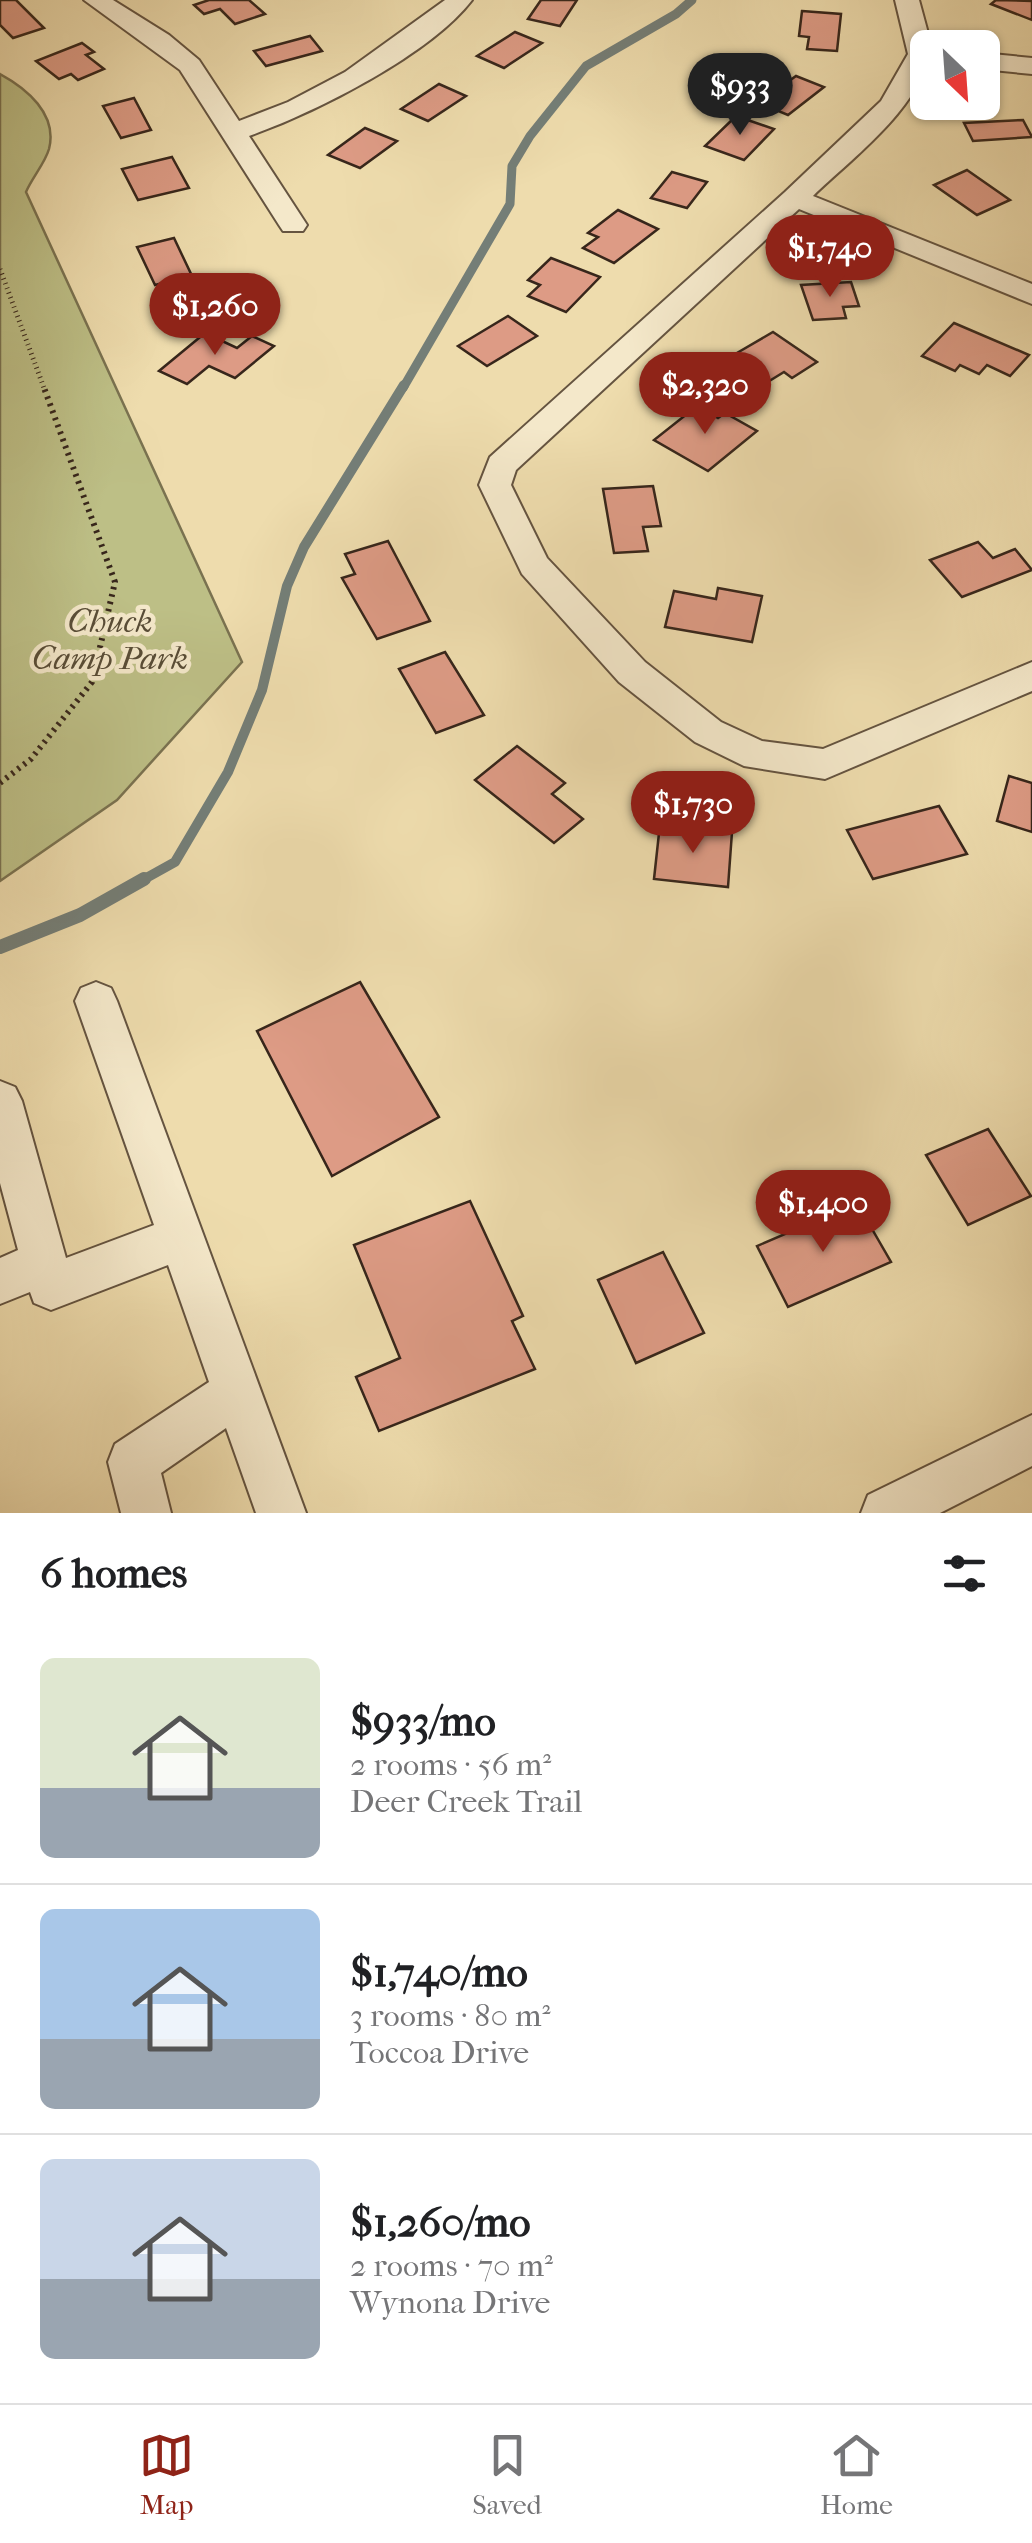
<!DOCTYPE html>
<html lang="en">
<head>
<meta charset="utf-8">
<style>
  :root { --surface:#fff; --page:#f6f6f6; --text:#202124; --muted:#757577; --line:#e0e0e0; --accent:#8f2418 }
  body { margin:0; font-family:"IM FELL French Canon",serif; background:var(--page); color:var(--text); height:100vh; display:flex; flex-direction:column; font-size:38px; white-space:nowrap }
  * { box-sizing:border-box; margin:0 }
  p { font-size:32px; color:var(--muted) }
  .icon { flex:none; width:55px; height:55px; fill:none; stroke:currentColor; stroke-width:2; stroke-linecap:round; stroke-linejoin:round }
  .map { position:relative; height:1513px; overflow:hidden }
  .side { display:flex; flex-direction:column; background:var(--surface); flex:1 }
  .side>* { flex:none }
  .needle { width:65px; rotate:155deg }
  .tools { position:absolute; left:910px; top:30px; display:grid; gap:20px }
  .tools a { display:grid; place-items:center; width:90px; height:90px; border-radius:15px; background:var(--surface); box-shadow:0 2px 8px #0004; font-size:50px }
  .price { position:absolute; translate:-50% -85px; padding:0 22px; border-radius:35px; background:var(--accent); color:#fff; font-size:32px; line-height:65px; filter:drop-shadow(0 2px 5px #0008) }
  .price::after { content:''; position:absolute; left:50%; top:60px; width:30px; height:22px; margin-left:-15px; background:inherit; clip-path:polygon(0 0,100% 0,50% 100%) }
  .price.on { background:#222; color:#fff }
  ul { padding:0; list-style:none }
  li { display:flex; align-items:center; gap:30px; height:250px; padding:0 40px }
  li+li { border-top:2px solid var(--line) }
  li span { display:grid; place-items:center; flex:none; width:280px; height:200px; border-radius:15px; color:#555 }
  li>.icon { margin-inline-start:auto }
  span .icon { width:120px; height:120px; fill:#fffc; stroke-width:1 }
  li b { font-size:42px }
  h2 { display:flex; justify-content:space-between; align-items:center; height:120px; padding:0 40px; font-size:42px }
  .dock { display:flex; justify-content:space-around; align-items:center; height:140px; border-top:2px solid var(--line); background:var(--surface); font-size:28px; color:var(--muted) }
  .dock a { display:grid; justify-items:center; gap:5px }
  .dock .on { color:var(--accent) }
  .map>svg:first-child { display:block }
</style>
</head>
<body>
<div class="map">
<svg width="1032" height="1513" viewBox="0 0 1032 1513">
  <rect width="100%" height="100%" fill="#eedcad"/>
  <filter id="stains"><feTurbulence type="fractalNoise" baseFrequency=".002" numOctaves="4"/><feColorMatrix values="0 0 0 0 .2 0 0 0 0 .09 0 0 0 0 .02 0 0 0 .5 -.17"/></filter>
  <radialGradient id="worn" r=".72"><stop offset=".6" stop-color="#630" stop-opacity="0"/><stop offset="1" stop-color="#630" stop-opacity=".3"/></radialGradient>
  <path fill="#bdbf86" stroke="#7a7250" stroke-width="2.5" d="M0 74C26 88 58 114 49 149 45 163 32 178 26 192L242 662 117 800 0 881Z"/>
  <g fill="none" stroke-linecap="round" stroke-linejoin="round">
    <polyline stroke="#747e77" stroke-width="9" points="403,388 510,204 512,166 530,136 586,66 676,14 692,0"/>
    <polyline stroke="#747e77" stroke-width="10" points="139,882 175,862 228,772 262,690 287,586 304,547 404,385"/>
    <polyline stroke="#747e77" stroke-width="14" points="0,947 80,915 144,879"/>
  </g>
  <g fill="#dd9b85" stroke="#37261b" stroke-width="2.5">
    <polygon points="0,0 16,0 44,28 13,38 0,25"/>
    <polygon points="209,0 249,0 265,14 235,24 220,9 204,14 194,5"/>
    <polygon points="541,0 577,0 560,26 528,19"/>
    <polygon points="996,0 1032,1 1032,20 991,4"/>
    <polygon points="802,11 841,14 837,51 807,49 809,37 799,36"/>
    <polygon points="515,32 542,43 504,68 477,56"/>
    <polygon points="310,36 322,51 266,66 254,51"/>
    <polygon points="82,43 94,52 86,55 104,69 78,80 71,74 59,79 36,61"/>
    <polygon points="796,76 824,87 788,115 759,103"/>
    <polygon points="439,84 466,96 428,121 401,109"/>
    <polygon points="134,98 151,130 121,138 103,106"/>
    <polygon points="736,116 774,129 744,160 705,146"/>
    <polygon points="1023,120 1032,137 973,141 964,123"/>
    <polygon points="365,128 397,141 360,168 328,155"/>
    <polygon points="172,157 189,188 138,200 122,169"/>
    <polygon points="967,170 1010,200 977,215 934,185"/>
    <polygon points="672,172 707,182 687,208 651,198"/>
    <polygon points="618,210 658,229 614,263 583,248 598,237 588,233"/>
    <polygon points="174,238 192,276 155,285 137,247"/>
    <polygon points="551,258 600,277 566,312 528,296 540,285 528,280"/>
    <polygon points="851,282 859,306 843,307 846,318 813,320 801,285"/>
    <polygon points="508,316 537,336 487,366 458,346"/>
    <polygon points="954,323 1029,355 1010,376 987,365 979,374 960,365 955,371 922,356"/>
    <polygon points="773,332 817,362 792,378 784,372 766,383 730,357"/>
    <polygon points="205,333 237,348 252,336 274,346 235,378 209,366 187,384 159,371"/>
    <polygon points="697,406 718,418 725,413 757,431 708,471 654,440"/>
    <polygon points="653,486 661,526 643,527 648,551 614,553 603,489"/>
    <polygon points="388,541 430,621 377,639 342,578 355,574 345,554"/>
    <polygon points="978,542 993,558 1015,549 1032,570 962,597 930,560"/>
    <polygon points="718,588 762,596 752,642 665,627 674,591 716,599"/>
    <polygon points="445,652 484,715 436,733 399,669"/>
    <polygon points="517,746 565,783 552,794 583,819 554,843 475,780"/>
    <polygon points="1009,776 1032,783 1032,832 997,821"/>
    <polygon points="939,806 967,854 873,879 847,830"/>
    <polygon points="660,824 732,832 728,887 654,879"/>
    <polygon points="360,982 439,1117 332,1176 257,1031"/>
    <polygon points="988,1129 1031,1196 968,1225 926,1155"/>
    <polygon points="470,1201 523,1316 512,1321 535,1369 379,1431 356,1377 400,1358 354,1245"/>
    <polygon points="857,1203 891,1262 788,1307 757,1246"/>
    <polygon points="663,1252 704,1333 636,1363 598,1280"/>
  </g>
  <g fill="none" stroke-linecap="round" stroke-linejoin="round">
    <defs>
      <g id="minor">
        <path d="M84 0H113L169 35 199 60 239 121 288 102 345 72 445 0H472C430 55 314 113 249 136L307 225 303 231H283L279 225 180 70Z"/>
        <path d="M895 0H919L932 48H928C928 102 850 160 813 196L1032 284V304L799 209 516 470 511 485 547 558 645 662 721 722 762 741 823 749 1032 662V691L825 779 744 766 695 742 619 682 522 574 479 485 490 457 785 192 881 101 908 54Z"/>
        <polygon points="982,53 1032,58 1032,74 982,69"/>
        <polygon points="96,982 111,988 117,1001 306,1513 256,1513 226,1428 161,1473 171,1513 121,1513 108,1462 115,1444 209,1382 168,1265 51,1310 34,1303 30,1292 0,1304 0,1258 18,1250 0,1183 0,1081 15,1087 22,1101 66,1258 154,1225 75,1001 81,988"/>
        <polygon points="1032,1415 1032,1466 940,1513 861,1513 868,1495"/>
      </g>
    </defs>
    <use href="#minor" stroke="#655440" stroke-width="4"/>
    <polyline stroke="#37261b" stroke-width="5" stroke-dasharray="1 4" stroke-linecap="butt" points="0,269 44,388"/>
    <polyline stroke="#37261b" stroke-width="6" stroke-dasharray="2.5 5" stroke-linecap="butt" points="0,783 31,759 92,682 115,582 43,385"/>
    <use href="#minor" fill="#f4e8ca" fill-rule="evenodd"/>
  </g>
  <g text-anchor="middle" stroke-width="9" stroke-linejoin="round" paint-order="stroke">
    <g font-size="32" font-style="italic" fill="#584c36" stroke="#f4e8ca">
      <text x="110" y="632">Chuck<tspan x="110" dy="37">Camp Park</tspan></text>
    </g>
  </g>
  <rect width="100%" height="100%" filter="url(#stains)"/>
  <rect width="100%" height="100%" fill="url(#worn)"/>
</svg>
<div class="tools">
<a><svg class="needle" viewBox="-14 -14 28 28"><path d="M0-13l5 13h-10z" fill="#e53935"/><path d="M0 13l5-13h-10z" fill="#757577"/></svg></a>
</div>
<b class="price on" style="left:740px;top:138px">$933</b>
<b class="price" style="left:830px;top:300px">$1,740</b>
<b class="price" style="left:215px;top:358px">$1,260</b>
<b class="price" style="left:705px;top:437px">$2,320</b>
<b class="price" style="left:693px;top:856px">$1,730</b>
<b class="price" style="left:823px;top:1255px">$1,400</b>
</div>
<section class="side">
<h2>6 homes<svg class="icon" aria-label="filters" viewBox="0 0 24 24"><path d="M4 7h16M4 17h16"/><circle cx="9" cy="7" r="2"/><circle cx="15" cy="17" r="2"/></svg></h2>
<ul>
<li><span style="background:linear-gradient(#dfe7d0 65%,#9aa5b1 0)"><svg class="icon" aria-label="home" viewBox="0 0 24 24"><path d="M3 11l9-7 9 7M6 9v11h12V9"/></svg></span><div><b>$933/mo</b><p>2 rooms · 56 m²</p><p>Deer Creek Trail</p></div></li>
<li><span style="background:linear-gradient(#a9c7e8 65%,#9aa5b1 0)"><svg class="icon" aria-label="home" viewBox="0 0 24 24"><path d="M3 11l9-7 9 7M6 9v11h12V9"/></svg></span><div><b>$1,740/mo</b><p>3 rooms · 80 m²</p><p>Toccoa Drive</p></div></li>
<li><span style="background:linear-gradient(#c9d6e8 60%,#9aa5b1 0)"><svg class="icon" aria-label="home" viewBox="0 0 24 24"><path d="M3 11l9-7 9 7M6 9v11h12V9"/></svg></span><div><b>$1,260/mo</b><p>2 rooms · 70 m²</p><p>Wynona Drive</p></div></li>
</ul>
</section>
<nav class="dock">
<a class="on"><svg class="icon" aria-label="map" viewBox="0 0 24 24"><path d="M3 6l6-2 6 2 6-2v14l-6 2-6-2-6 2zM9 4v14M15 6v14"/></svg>Map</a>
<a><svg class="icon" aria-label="saved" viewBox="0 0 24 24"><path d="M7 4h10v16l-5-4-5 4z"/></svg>Saved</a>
<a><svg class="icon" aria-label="home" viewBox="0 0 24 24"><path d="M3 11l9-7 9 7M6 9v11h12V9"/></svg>Home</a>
</nav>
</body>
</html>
